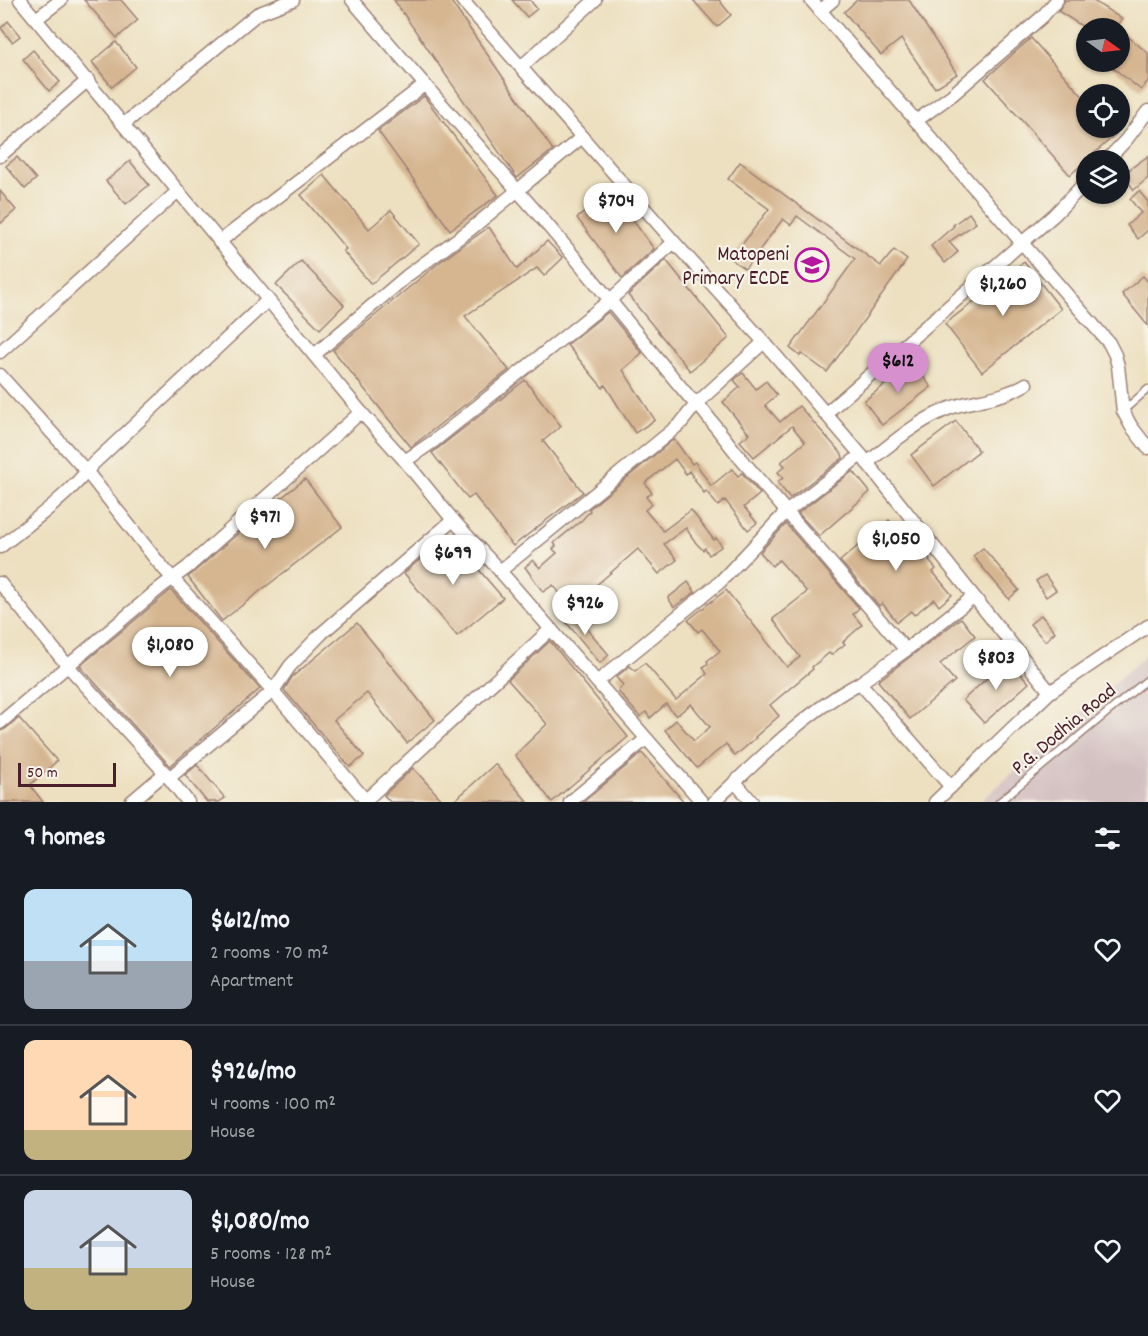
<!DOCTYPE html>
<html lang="en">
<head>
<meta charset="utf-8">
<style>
  :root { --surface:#171b24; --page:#242831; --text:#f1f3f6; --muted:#9ea1a6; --line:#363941; --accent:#d690ce }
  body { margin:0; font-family:Dekko,sans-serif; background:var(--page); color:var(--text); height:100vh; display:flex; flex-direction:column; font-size:22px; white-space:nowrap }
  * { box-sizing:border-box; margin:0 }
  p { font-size:20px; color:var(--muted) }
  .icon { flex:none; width:33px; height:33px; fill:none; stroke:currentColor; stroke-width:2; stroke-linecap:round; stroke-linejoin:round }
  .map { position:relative; height:802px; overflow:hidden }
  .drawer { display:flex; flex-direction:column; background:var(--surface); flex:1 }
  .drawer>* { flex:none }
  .needle { width:39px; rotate:104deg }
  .tools { position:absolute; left:1076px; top:18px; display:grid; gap:12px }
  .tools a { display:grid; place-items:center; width:54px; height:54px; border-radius:50%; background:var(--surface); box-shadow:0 2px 4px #0004; font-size:30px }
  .scale { position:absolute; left:18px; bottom:15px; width:98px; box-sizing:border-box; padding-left:6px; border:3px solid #4a1f2b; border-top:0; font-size:16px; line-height:21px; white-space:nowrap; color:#4a1f2b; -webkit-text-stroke:4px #f7f3e8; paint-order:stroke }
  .price { position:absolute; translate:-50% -51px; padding:0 14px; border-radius:21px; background:#fff; color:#222; font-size:20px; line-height:39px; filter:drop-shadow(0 2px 3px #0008) }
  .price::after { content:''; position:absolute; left:50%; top:36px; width:18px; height:14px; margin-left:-9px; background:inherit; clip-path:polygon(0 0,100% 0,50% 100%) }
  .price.active { background:var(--accent); color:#111 }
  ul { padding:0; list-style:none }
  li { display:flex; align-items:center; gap:18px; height:150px; padding:0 24px }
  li+li { border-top:2px solid var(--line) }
  li span { display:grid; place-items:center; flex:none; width:168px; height:120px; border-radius:12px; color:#555 }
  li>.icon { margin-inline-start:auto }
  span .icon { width:72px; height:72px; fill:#fffc; stroke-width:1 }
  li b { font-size:26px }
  h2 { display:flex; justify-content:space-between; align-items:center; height:72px; padding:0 24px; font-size:26px }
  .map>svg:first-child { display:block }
</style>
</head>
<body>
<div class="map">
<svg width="1148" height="802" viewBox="0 0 1148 802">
  <rect width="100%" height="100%" fill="#f7f3e8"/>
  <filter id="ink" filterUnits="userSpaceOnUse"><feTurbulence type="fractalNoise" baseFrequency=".0167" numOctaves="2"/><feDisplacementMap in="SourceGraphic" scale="12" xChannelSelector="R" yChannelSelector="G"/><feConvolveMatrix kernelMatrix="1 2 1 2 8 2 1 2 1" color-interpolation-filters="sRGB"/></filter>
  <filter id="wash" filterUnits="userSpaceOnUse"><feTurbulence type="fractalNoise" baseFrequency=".008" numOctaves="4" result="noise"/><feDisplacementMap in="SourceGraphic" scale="24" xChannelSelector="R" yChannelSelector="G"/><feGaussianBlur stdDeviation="1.35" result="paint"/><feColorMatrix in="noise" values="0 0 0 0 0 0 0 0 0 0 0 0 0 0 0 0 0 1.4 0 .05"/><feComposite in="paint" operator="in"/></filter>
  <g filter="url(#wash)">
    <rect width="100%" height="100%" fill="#ede0c0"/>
    <polygon fill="#d2bfc0" points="1148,653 1148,802 980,802"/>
    <g id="blocks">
      <g fill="#d6b691">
        <polygon points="84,0 121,0 138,20 117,38"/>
        <polygon points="394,0 450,0 553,150 517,178"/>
        <polygon points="512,0 530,0 537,9 527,17"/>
        <polygon points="693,0 719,0 731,15 717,27"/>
        <polygon points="857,0 909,0 957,74 935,88 901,39 881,55 844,12"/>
        <polygon points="1065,0 1092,0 1122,19 1115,28 1085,28 1058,11"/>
        <polygon points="8,21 20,36 12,42 1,28"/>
        <polygon points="1119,29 1148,53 1148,81 1141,90 1106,62 1119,62"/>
        <polygon points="1031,38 1086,100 1086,128 1110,128 1116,134 1070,175 985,79"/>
        <polygon points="116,42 136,67 112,87 92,62"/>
        <polygon points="33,50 60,82 49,91 23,59"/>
        <polygon points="424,96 498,195 450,230 378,131"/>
        <polygon points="1148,156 1148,178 1134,190 1123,174"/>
        <polygon points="17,157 36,179 25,189 6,166"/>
        <polygon points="130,161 149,185 126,204 106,181"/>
        <polygon points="740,162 881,266 894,250 907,260 827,372 802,354 800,356 790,348 855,259 797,216 791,225 783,219 745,269 731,259 769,209 728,179"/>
        <polygon points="324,175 369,229 391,210 419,244 371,284 343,251 346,249 301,195"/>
        <polygon points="0,191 16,210 0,224"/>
        <polygon points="1139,191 1148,202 1148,230 1138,239 1127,225 1141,213 1130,199"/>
        <polygon points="612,192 654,249 622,278 577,218"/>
        <polygon points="969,213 976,223 949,242 958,252 945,263 931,246 954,226 953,225"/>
        <polygon points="489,227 517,269 547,241 563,258 544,276 537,268 465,316 509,370 411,447 333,350 440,262"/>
        <polygon points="666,260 729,338 690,371 628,295"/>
        <polygon points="301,261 344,305 320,329 276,285"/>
        <polygon points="1024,262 1061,309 982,372 945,324"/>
        <polygon points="1143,276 1148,282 1148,326 1122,294"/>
        <polygon points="608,312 642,353 623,370 655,420 635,433 605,385 603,388 567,345"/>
        <polygon points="913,363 931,387 882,425 864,401"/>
        <polygon points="743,373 756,389 766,381 777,395 765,405 780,422 799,406 842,454 843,458 790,498 777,482 783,478 778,472 785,466 781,462 805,442 792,426 754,457 740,441 749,434 723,402 740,387 734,380"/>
        <polygon points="525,380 561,426 543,441 583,492 513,546 474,495 468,499 432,453"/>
        <polygon points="956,421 979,451 934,486 911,455"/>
        <polygon points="674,439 692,464 695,462 711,486 732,469 738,476 742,473 760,494 744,507 757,523 748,530 725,500 718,506 706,491 704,493 689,471 686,474 675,459 645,483 652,493 646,497 652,504 645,510 663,531 691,510 714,540 716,538 722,546 709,555 705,548 703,550 696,543 686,528 664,544 677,560 659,574 638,549 571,607 553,585 543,592 525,567 533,560 540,568 557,553 553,549 556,546 554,543 582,520 590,511 589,509"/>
        <polygon points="853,471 870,492 819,536 798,513"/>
        <polygon points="305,479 342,527 222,621 188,577 257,517"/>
        <polygon points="889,520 896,528 902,523 930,559 929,561 936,569 933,572 952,595 939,606 934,599 914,615 911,611 897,622 882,603 879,606 840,561"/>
        <polygon points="786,524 859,608 853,614 862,625 843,642 845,644 831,655 829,653 812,667 813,669 770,705 779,716 755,737 756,738 735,756 726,744 697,768 665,730 676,720 694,741 710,727 691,704 676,716 666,704 650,718 646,712 640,717 618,691 623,685 616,677 630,666 635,671 645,663 676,700 707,674 703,667 708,664 707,661 720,651 702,629 698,632 688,620 726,590 787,667 800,657 773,619 807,592 779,560 772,566 760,552"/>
        <polygon points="449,535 503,598 457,636 404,573"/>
        <polygon points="983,548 1019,590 1009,599 973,556"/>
        <polygon points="1045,575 1056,590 1046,597 1036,581"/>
        <polygon points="688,582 695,592 674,607 668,598"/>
        <polygon points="171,590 260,689 170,766 80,666"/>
        <polygon points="570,608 609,655 600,663 561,616"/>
        <polygon points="1041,615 1055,632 1045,641 1030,624"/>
        <polygon points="961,618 975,636 940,664 955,681 910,719 878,681"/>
        <polygon points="357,623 435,720 407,743 367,693 334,720 364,756 350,767 284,690 292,677"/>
        <polygon points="550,641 628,737 552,802 515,755 547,724 508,680"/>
        <polygon points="1008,659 1029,683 984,723 963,700"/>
        <polygon points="19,718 57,761 30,785 43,802 0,802 0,731 5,729"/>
        <polygon points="642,753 684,802 583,802"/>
        <polygon points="495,764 528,802 453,802"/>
        <polygon points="197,765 225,798 219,802 207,802 185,775"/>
        <polygon points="413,768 444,802 390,802 384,795"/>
      </g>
    </g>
  </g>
  <g filter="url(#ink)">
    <use href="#blocks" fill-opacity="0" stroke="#9c8076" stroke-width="1.5"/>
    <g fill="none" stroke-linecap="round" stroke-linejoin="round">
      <defs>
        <g id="lane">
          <polyline points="1123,411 1148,389"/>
          <polyline points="999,802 1148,679"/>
        </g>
        <g id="street">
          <polyline points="20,0 361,412 405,461 453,520 500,571 702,802"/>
          <path d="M352 0C406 64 462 127 517 190 577 257 632 329 690 398L697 403 741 459 906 650 860 683"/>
          <polyline points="462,0 674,242 764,342 861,455 1050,692"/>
          <polyline points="811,0 1109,343 1115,355 1118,366 1123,411 1131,426 1148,448"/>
          <polyline points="820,11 833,0"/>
          <polyline points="36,19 61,0"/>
          <polyline points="521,67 595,0"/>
          <polyline points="916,121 952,95 1042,17 1057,0"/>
          <polyline points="124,124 257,14 293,0"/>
          <polyline points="0,156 88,80"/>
          <polyline points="1107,160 1126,140 1148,111"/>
          <polyline points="219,242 424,85"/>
          <polyline points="0,352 178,191"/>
          <polyline points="314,355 408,275 471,229 582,137"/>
          <polyline points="0,375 87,472 158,562 273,691 367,802"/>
          <polyline points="825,414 1054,215 1086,182"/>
          <polyline points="405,461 434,441 609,301 674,242"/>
          <path d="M867 463C891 444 915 423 943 411 971 398 997 402 1026 384"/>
          <path d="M0 547C33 521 67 497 93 464L268 300"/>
          <polyline points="500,571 668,434 681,423 697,403 764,342"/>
          <polyline points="0,583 67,665 165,773 188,802"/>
          <polyline points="906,650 973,597"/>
          <polyline points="597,682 720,582 786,512 861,455"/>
          <polyline points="0,723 161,587 188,567 361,412"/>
          <polyline points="169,778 273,691 290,666 322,633 453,520"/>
          <polyline points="735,782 752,802"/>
          <polyline points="366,800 551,629"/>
          <polyline points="131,802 165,773"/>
          <polyline points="570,802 646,739"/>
          <path d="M714 802C756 762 809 709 860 683L951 787"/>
          <polyline points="935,802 1050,692 1148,626"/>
        </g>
      </defs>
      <use href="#lane" stroke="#9c8076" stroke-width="9"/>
      <use href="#street" stroke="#9c8076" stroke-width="15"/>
      <use href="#lane" stroke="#fff" stroke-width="6"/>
      <use href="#street" stroke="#fff" stroke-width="12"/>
    </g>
  </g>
  <defs>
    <symbol id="school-ring" viewBox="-11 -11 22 22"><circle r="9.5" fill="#f7f3e8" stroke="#b5179e" stroke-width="1.5"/><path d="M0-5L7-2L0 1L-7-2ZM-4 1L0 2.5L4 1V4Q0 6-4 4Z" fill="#b5179e"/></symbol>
  </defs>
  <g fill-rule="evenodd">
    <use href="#school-ring" x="793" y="246" width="38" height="38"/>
  </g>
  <g text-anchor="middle" stroke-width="4.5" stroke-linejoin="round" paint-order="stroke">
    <g font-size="21" fill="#4a1f2b" stroke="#f7f3e8" text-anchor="end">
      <text x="789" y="260">Matopeni<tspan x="789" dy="24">Primary ECDE</tspan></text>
    </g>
    <g font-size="21" fill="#4a1f2b" stroke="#f7f3e8">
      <text transform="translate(1063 728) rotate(-40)" y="7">P.G. Dodhia Road</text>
    </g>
  </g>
</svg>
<div class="tools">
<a><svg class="needle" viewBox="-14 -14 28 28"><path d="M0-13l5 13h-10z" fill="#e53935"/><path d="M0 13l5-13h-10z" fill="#9ea1a6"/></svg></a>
<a><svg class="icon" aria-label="locate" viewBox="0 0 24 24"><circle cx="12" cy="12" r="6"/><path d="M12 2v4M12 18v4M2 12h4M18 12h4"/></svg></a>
<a><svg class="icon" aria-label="layers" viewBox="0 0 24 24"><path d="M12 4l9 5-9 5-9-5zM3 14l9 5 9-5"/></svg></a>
</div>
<div class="scale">50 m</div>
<b class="price" style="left:616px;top:234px">$704</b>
<b class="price" style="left:1003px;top:317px">$1,260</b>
<b class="price active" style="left:898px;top:394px">$612</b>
<b class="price" style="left:265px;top:550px">$971</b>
<b class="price" style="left:896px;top:572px">$1,050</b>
<b class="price" style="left:453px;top:586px">$699</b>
<b class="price" style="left:585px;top:636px">$926</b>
<b class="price" style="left:170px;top:678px">$1,080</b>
<b class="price" style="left:996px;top:691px">$803</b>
</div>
<section class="drawer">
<h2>9 homes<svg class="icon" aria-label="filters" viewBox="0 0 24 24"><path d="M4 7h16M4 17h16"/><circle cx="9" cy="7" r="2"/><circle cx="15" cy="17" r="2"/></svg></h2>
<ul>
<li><span style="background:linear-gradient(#bfe0f5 60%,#9aa5b1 0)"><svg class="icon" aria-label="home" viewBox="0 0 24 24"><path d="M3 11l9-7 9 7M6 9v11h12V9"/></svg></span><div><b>$612/mo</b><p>2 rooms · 70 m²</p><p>Apartment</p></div><svg class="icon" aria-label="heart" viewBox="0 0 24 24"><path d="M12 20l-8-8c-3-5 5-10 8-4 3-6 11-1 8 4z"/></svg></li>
<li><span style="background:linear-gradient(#ffd9b3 75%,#c2b280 0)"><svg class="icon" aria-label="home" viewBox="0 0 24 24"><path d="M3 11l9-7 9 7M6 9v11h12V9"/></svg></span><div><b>$926/mo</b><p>4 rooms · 100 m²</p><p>House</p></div><svg class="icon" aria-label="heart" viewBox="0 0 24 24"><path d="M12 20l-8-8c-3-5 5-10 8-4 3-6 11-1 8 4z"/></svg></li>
<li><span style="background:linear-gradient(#c9d6e8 65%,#c2b280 0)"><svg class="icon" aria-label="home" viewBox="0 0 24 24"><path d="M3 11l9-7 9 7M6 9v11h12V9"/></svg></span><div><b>$1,080/mo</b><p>5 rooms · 128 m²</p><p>House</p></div><svg class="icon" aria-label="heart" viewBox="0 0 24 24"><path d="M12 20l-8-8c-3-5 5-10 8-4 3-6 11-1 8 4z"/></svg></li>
</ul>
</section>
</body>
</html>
